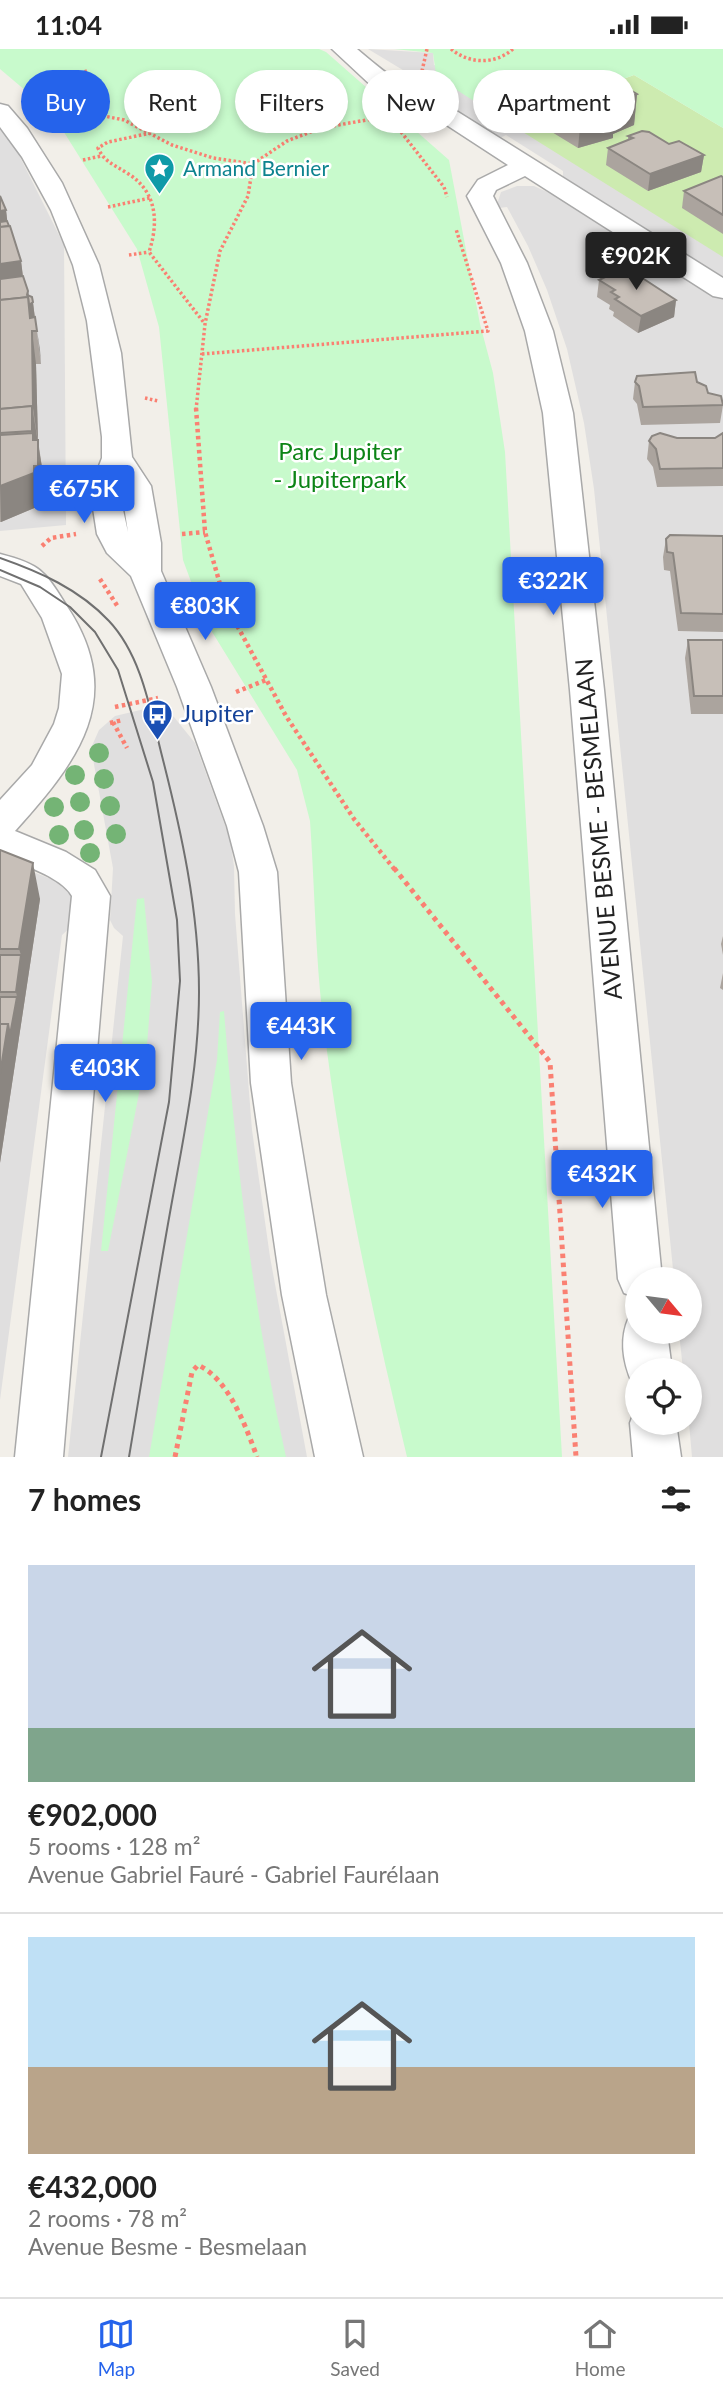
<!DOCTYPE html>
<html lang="en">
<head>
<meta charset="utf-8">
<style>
  :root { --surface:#fff; --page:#f2f2f2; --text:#222; --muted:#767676; --line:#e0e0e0; --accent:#2563eb }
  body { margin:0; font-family:Lato,sans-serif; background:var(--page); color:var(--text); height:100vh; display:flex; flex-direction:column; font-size:26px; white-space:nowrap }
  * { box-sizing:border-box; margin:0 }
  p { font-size:23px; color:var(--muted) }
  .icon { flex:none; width:38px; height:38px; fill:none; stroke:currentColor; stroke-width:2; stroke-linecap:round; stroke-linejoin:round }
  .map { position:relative; height:1408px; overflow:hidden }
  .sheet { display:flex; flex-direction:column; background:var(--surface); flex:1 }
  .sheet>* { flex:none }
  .guide { position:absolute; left:21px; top:21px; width:682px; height:63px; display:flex; gap:14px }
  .needle { width:46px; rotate:119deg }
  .controls { position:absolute; left:625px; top:1218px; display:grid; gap:14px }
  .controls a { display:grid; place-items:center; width:77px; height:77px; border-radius:50%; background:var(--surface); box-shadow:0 4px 10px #0003; font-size:35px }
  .price { position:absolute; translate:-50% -60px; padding:0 16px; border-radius:7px; background:var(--accent); color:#fff; font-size:23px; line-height:46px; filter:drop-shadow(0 2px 4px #0008) }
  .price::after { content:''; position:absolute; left:50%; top:42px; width:21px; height:16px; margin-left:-10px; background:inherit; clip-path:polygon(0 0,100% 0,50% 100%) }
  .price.on { background:#222; color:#fff }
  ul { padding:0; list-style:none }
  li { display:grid; align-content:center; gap:14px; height:371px; padding:0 28px }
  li+li { border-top:2px solid var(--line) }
  li span { display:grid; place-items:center; height:217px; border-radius:0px; color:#555 }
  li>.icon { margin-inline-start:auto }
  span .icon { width:126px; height:126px; fill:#fffc; stroke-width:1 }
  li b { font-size:30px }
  h2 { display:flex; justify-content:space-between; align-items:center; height:84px; padding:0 28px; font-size:30px }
  .tag { padding:0 24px; border-radius:32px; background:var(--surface); box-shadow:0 4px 10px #0003; font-size:24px; line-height:63px }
  .tag.on { background:var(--accent); color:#fff }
  .status { display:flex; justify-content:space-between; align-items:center; height:49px; padding:0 35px; background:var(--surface); direction:ltr }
  .status svg { height:19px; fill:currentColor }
  .tab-bar { display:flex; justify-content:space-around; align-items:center; height:98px; border-top:2px solid var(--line); background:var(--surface); font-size:19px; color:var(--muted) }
  .tab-bar a { display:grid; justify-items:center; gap:4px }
  .tab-bar .on { color:var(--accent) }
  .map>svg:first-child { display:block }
</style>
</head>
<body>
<div class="status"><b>11:04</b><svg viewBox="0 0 49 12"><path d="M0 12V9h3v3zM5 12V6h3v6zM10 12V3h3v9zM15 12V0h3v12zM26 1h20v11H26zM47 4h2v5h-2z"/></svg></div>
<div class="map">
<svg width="723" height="1408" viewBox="0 0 723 1408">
  <rect width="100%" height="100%" fill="#f2efe9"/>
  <g fill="#e0dfdf">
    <polygon points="368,0 433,4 434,16 723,79 723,1408 692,1408 689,1374 690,1321 683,1321 679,1283 690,1283 690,1230 674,1230 594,440 584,374 567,300 547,241 528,197 507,158 499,159 497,155 501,143 517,137 534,137 554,146 575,136 563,129 563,122 506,86 500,89 461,64 436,41"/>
    <polygon points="0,68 64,196 66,476 0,482"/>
    <polygon points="153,658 174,668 195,694 230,790 234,817 235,865 252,1081 270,1208 307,1408 68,1408 123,887 114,879 110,871 113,819 91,699 99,681 115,667"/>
    <polygon points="0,810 74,839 74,875 62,886 0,1351"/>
  </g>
  <polygon fill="#cdebb0" points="634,26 723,79 723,208 507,73"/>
  <g fill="#c8facc">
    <path d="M0 0H319L326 3 449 111 480 275 493 324 505 403 562 1408H407C370 1254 336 1099 320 942 315 885 314 828 310 772L297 721 206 573 183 511 159 278 137 200 52 64 0 20Z"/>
    <polygon points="394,0 723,0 723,79 634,26 507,73 441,31 436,25 433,4"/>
    <polygon points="144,849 152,933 146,1009 108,1202 101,1202 137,850"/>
    <path d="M224 962C236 1112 253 1261 286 1408H149L217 1011 220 963Z"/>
  </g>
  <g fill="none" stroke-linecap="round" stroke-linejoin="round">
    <defs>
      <g id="minor">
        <path d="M332 0H357C394 32 413 44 458 63L723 229V249L713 247 525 127 496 141 493 147 527 214 553 282 573 364 604 641 662 1230H637V1249L624 1244 618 1230 570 641 543 364 525 282 501 214 467 147 478 131 508 116 442 73 401 56 376 41Z"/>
        <path d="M0 55 8 57 27 79 62 134 99 216 121 304 132 408 151 437 161 494V522L211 638 263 777 277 823 291 1034 326 1246 363 1408H315L282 1246 251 1034 239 823 227 777 177 638 131 527 107 504 97 485 90 440 102 409V388L87 272 73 216 51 161 22 108 0 78ZM121 437 128 483 121 452Z"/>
        <path d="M0 505C43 516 45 523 68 559 127 650 77 713 15 782L66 803 95 821 110 847 63 1408H15L72 847C62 828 20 815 0 806V751L32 716 54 675 59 659 62 625 42 569 21 535 0 527Z"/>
        <path d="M637 1265V1283H667L672 1321H637V1338L633 1336C623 1314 619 1290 629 1268Z"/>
        <polygon points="636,1358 637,1374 676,1374 681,1408 633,1408 630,1374"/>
      </g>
    </defs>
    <use href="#minor" stroke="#a9a9a9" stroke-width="3"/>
    <g stroke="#fa8072" stroke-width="3.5" stroke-dasharray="2.5 2.5" stroke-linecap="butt">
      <path d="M451 0C469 15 495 16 513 0"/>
      <polyline points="422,22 427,0"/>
      <polyline points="50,64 36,39 87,22"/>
      <polyline points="53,76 50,64 84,63 124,71 172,96 213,109 253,115"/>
      <polyline points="398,79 444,138 447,148"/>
      <path d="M151 84 108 93 98 99C104 113 115 116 127 124 157 142 159 173 149 203L205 275"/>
      <polyline points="83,111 101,107"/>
      <polyline points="108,158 150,149"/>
      <polyline points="129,206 149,203"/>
      <polyline points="202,305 488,282 456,180"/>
      <polyline points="145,349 158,352"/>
      <polyline points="196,361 205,275 220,202 248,147 253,115 287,92 321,79 378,69"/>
    </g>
    <g stroke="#fa8072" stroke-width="4.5" stroke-dasharray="3.5 3.5" stroke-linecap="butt">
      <polyline points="196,359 205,483 226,556 286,667 354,770 395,821"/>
      <polyline points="182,485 205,483"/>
      <polyline points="42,497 51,489 76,485"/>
      <polyline points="100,530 118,558"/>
      <polyline points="200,565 226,556"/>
      <polyline points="236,643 266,631"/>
      <polyline points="115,658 158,649"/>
      <polyline points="113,673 127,699"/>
      <polyline points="110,674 123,671"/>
    </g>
    <g stroke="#fa8072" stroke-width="5" stroke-dasharray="4.5 4.5" stroke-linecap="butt">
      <polyline points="394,819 550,1013 576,1408"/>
      <path d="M175 1408 192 1323 198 1316C229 1330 246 1378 257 1408"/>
    </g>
    <use href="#minor" fill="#fff" fill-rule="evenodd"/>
    <g stroke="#707070" stroke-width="2">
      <path d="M0 509C40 523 79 540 109 572 141 606 150 659 161 703 181 781 199 861 199 943 199 1016 184 1086 171 1158 156 1241 143 1325 129 1408"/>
      <polyline points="0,521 40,538 70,558 95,583 118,621 153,733 177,871 180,932 169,1053 101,1408"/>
    </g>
  </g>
  <g fill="#74b475">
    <circle cx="99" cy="704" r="10"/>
    <circle cx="75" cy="726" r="10"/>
    <circle cx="104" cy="730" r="10"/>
    <circle cx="80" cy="753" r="10"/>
    <circle cx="110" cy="757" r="10"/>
    <circle cx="54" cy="758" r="10"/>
    <circle cx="84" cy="781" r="10"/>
    <circle cx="116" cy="785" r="10"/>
    <circle cx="59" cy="786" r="10"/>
    <circle cx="90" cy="804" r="10"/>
  </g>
  <g fill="#aba49e">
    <polygon points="604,31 637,45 634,76 613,85 613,89 578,99 537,74 540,43"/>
    <polygon points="628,87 669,95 704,106 701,123 648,142 606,116 608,99 628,91"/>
    <polygon points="723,128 723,185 682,159 684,142"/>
    <polygon points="0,147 6,161 7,172 21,212 23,227 29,247 32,248 35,268 41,315 36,315 38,391 43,425 43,450 39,451 39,457 1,473 0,473"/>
    <polygon points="611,223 676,251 674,268 638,284 613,267 614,263 609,260 610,256 597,248 599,231 611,225"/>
    <polygon points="635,333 697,333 723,356 720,374 641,376 637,355 633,350"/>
    <polygon points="723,384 723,437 657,438 653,418 647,410 649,392 677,389 715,389"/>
    <polygon points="723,487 723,583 678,582 670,522 664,521 663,508 666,490"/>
    <polygon points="688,591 723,591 723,665 691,665 685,609"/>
    <polygon points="0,801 40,850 0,1114"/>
    <polygon points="723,887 723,906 721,895"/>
    <polygon points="723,924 723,941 720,939"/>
  </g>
  <g fill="#8b8681">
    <polygon points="637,45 634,76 613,85 613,89 578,99 581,68"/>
    <polygon points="704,106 701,123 648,142 650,125"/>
    <polygon points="0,157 6,161 9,186 0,211"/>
    <polygon points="21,212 25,245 0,248 0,215"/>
    <polygon points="28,242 30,255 33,253 35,271 31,273 27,246"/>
    <polygon points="676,251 674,268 638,284 641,267"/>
    <polygon points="35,268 40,301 41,315 37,282"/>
    <polygon points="32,282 36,315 38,393 33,359"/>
    <polygon points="32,357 43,425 43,450 39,451 39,457 1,473 0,437 33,391 33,384 38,417 32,382"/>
    <polygon points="33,814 40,850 0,1114 0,1025 8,975 17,948 16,943 21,906 19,900"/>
  </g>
  <g fill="#c7bfb8" stroke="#8b8681" stroke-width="2">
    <polygon points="587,23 604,31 610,29 637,45 612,56 616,58 581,68 540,43"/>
    <polygon points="642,82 649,83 669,95 679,92 704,106 650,125 608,99 633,89 628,87"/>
    <polygon points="721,127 723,128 723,166 684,142"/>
    <polygon points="0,147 6,161 0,162"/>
    <polygon points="7,172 9,177 0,178 0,173"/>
    <polygon points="10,177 21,212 0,215 0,178"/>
    <polygon points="627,219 676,251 641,267 615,250 619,248 611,243 615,241 599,231 614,224 611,223"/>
    <polygon points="23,227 28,242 27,246 32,248 33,253 29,256 28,248 0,251 0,230"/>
    <polygon points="28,248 30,269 35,268 37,282 32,282 33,359 32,357 0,360 0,251"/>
    <polygon points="695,323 697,333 706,337 708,344 721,347 723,356 643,358 639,337 635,333 637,327"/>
    <polygon points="32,357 32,382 0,384 0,360"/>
    <polygon points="33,384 33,391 38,391 38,417 34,417 34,424 0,437 0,386"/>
    <polygon points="660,384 677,389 715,389 723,384 723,419 660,420 656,400 649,392 652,387"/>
    <polygon points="670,486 723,487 723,565 681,564 673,504 667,503 666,490"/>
    <polygon points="688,591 723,591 723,647 694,647"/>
    <polygon points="0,801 33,814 19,900 0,900"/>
    <polygon points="0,906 21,906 16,943 0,943"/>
    <polygon points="0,948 17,948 10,986 8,975 0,975"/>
    <polygon points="0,975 8,975 0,1025"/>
  </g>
  <defs>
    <symbol id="sight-pin" viewBox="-11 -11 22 30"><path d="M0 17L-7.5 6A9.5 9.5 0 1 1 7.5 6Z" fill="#0f9aa8" stroke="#fff"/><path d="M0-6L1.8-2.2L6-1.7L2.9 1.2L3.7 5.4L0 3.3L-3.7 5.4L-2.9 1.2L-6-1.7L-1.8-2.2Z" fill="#fff"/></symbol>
    <symbol id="bus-pin" viewBox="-11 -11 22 30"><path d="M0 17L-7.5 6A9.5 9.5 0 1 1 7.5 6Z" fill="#1a4fb4" stroke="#fff"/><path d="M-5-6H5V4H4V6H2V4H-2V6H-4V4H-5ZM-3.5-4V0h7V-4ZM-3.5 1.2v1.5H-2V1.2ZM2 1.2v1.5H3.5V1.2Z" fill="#fff"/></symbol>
  </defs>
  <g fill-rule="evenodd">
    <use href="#sight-pin" x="142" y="102" width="35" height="47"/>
    <use href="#bus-pin" x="140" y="648" width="35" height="47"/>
  </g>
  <g text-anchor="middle" stroke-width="5" stroke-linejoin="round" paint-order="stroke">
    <g font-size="21" fill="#0d838f" stroke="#fff" text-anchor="start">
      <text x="183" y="127">Armand Bernier</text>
    </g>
    <g font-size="24" fill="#0c8416" stroke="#fff">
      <text x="340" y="411">Parc Jupiter<tspan x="340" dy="28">- Jupiterpark</tspan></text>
    </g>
    <g font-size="24" fill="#164399" stroke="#fff" text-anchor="start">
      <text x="181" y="673">Jupiter</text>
    </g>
    <g font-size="24" fill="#222" stroke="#fff">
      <text transform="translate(599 780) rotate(-95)" y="8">AVENUE BESME - BESMELAAN</text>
    </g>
  </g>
</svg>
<div class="controls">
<a><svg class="needle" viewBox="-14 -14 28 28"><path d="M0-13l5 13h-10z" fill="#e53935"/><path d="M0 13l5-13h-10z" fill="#767676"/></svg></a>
<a><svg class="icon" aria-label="locate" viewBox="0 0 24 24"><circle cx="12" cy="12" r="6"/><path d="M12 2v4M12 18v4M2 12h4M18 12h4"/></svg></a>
</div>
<b class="price on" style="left:636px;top:243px">€902K</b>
<b class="price" style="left:84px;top:476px">€675K</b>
<b class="price" style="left:553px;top:568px">€322K</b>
<b class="price" style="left:205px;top:593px">€803K</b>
<b class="price" style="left:301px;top:1013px">€443K</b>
<b class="price" style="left:105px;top:1055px">€403K</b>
<b class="price" style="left:602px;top:1161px">€432K</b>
<div class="guide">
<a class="tag on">Buy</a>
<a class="tag">Rent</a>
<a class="tag">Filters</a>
<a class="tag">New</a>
<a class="tag">Apartment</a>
</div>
</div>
<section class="sheet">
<h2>7 homes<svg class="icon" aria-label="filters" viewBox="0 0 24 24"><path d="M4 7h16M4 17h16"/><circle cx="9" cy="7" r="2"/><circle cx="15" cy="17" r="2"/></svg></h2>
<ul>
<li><span style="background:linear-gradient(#c9d6e8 75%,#7fa58c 0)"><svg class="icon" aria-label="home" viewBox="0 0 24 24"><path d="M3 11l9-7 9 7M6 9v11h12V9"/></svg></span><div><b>€902,000</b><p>5 rooms · 128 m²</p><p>Avenue Gabriel Fauré - Gabriel Faurélaan</p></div></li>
<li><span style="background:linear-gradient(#bfe0f5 60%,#b9a48a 0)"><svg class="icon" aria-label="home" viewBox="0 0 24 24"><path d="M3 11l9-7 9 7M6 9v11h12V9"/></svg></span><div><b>€432,000</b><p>2 rooms · 78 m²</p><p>Avenue Besme - Besmelaan</p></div></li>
</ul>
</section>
<nav class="tab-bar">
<a class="on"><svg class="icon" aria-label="map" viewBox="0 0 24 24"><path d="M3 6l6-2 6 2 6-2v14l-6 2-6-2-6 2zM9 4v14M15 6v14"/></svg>Map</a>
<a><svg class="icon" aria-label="saved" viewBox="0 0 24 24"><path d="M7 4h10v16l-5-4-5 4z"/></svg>Saved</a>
<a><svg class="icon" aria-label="home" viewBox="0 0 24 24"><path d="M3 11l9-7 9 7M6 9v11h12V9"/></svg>Home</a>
</nav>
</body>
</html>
